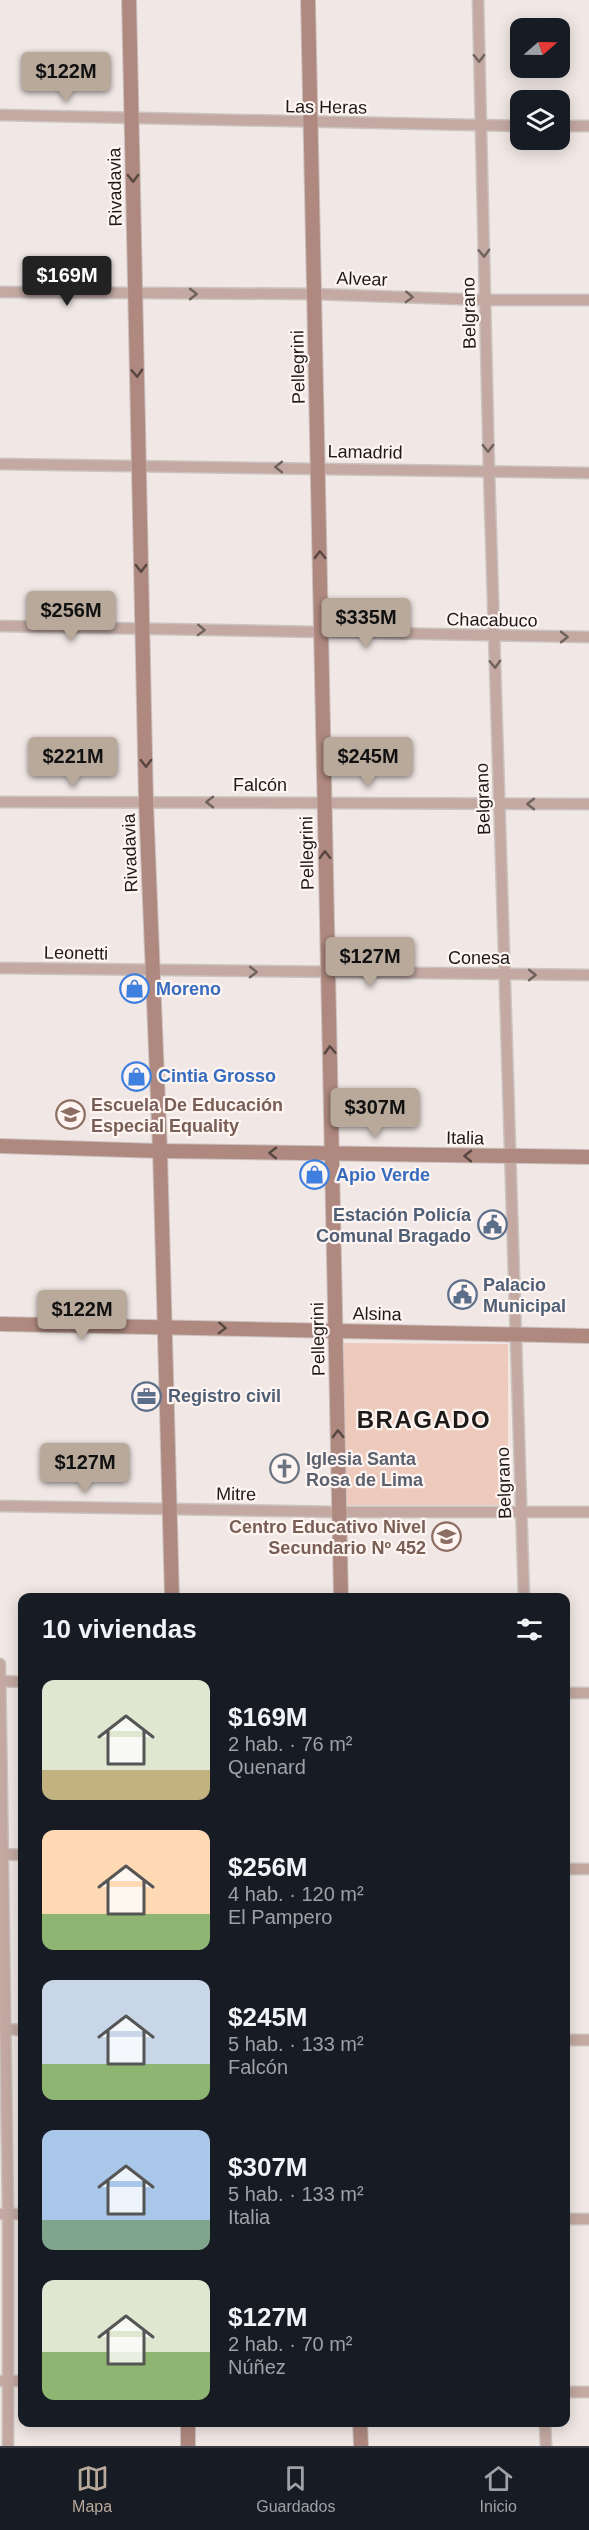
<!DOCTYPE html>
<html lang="es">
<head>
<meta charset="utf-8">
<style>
  :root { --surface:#171b24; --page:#242831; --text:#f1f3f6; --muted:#9ea1a6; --line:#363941; --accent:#b8a99a }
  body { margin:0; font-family:Helvetica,sans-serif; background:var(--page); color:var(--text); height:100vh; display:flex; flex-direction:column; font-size:22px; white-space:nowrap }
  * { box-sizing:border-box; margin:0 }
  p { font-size:20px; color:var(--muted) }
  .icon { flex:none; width:33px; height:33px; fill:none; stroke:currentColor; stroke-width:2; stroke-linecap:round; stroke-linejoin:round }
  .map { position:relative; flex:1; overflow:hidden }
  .panel { position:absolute; left:18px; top:1593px; width:552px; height:834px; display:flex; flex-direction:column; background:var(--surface); border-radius:12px; box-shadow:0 3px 15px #0003 }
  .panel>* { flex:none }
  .needle { width:39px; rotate:70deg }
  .controls { position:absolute; left:510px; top:18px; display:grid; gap:12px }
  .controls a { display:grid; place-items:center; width:60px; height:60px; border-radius:12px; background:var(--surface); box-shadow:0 3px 15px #0003; font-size:30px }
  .price { position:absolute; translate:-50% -51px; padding:0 14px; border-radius:6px; background:var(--accent); color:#111; font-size:20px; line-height:39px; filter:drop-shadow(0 2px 3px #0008) }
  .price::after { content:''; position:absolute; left:50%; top:36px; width:18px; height:14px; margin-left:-9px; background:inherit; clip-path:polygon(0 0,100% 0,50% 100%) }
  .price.selected { background:#222; color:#fff }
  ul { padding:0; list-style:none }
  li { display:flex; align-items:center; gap:18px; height:150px; padding:0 24px }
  li span { display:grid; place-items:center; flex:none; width:168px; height:120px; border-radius:12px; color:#555 }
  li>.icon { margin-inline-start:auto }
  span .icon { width:72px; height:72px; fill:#fffc; stroke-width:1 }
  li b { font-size:26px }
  h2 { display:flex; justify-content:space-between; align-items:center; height:72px; padding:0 24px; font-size:26px }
  .tab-bar { display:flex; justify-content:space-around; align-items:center; height:84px; border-top:2px solid var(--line); background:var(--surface); font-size:16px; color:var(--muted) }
  .tab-bar a { display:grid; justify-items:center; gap:3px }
  .tab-bar .selected { color:var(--accent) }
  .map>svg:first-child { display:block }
</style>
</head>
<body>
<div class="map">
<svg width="589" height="2446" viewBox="0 0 589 2446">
  <rect width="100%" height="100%" fill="#f1e8e5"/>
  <polygon fill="#eecabd" points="344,1343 508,1344 508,1505 344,1505"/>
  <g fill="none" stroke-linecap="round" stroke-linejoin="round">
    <defs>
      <g id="street">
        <polyline points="478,0 489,471 524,1598"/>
        <polyline points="0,115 520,126"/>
        <polyline points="560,126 589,126"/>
        <polyline points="0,292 314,294 485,300 589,300"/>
        <polyline points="0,464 589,473"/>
        <polyline points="0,626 589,637"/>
        <polyline points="0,802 589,804"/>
        <polyline points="0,968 589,975"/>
        <polyline points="0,1506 340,1512 589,1512"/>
        <polyline points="0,1664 8,2214 8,2446"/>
        <polyline points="0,1681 22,1682"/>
        <polyline points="566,1693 589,1693"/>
        <polyline points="0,1854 22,1855"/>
        <polyline points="566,1869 589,1869"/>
        <polyline points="0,2029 22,2030"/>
        <polyline points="566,2040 589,2040"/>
        <polyline points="0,2214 22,2214"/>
        <polyline points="566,2219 589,2219"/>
        <polyline points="0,2381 22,2381"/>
        <polyline points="566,2392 589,2392"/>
        <polyline points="545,2422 546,2446"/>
      </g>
      <g id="secondary">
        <polyline points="129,0 146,802 160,1151 172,1598"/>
        <polyline points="308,0 341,1598"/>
        <polyline points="0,1146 160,1151 589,1157"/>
        <polyline points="0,1324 589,1336"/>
        <polyline points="188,2422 188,2446"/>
        <polyline points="360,2422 361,2446"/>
      </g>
    </defs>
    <use href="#street" stroke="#cbc3c0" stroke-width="13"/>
    <use href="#secondary" stroke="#cbc3c0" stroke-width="16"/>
    <use href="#street" stroke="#c3a9a2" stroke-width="10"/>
    <use href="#secondary" stroke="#af897f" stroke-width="14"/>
  </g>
  <defs><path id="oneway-chevron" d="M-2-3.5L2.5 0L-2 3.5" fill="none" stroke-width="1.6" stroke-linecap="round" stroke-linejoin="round" transform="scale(1.5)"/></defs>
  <g stroke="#70625d">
    <use href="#oneway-chevron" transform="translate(479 58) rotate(89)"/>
    <use href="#oneway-chevron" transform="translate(484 253) rotate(88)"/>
    <use href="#oneway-chevron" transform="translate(193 294)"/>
    <use href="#oneway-chevron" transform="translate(409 297) rotate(2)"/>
    <use href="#oneway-chevron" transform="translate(488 448) rotate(89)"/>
    <use href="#oneway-chevron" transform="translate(279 467) rotate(-180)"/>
    <use href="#oneway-chevron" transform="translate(201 630) rotate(2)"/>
    <use href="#oneway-chevron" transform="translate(564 637)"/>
    <use href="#oneway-chevron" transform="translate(495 664) rotate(88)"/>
    <use href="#oneway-chevron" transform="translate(210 802) rotate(-180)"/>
    <use href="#oneway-chevron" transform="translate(531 804) rotate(180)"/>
    <use href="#oneway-chevron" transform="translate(253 972) rotate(1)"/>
    <use href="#oneway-chevron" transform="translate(532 975)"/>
  </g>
  <g stroke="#574641">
    <use href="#oneway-chevron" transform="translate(133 178) rotate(89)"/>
    <use href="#oneway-chevron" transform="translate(137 373) rotate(88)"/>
    <use href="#oneway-chevron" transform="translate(320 555) rotate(-91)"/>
    <use href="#oneway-chevron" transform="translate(141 568) rotate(89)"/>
    <use href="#oneway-chevron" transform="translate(146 763) rotate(89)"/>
    <use href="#oneway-chevron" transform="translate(325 855) rotate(-91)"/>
    <use href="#oneway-chevron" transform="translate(330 1050) rotate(-92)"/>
    <use href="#oneway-chevron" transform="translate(273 1153) rotate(-179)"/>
    <use href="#oneway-chevron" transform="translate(468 1156) rotate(-179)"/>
    <use href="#oneway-chevron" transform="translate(222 1328) rotate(2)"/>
    <use href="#oneway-chevron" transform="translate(338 1434) rotate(-91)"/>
  </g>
  <defs>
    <symbol id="shop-ring" viewBox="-11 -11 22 22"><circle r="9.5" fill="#fef5f2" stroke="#3f7fe0" stroke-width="1.5"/><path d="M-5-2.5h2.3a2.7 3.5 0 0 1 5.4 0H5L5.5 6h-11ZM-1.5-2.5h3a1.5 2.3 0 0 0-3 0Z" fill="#3f7fe0"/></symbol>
    <symbol id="school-ring" viewBox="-11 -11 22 22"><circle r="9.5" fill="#fef5f2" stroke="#8d6e63" stroke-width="1.5"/><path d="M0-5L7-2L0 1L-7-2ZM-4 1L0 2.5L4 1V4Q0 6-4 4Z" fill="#8d6e63"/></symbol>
    <symbol id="civic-ring" viewBox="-11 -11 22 22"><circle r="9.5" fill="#fef5f2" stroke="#5c6f8a" stroke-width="1.5"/><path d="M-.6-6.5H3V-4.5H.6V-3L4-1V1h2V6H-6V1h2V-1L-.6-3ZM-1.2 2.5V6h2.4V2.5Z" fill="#5c6f8a"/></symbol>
    <symbol id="office-ring" viewBox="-11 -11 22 22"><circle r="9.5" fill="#fef5f2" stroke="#5c6f8a" stroke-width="1.5"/><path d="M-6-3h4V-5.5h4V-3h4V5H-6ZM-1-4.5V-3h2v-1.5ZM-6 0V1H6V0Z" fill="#5c6f8a"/></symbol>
    <symbol id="church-ring" viewBox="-11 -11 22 22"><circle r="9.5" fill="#fef5f2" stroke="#6b7280" stroke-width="1.5"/><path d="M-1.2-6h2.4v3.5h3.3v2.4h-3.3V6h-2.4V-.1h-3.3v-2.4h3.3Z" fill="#6b7280"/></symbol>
  </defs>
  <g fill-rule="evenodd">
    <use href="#shop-ring" x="118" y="972" width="33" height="33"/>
    <use href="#shop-ring" x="120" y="1060" width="33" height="33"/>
    <use href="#school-ring" x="54" y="1098" width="33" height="33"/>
    <use href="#shop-ring" x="298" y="1158" width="33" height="33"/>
    <use href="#civic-ring" x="476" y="1208" width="33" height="33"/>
    <use href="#civic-ring" x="446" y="1278" width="33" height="33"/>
    <use href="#office-ring" x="130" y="1380" width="33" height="33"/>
    <use href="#church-ring" x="268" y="1452" width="33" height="33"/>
    <use href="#school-ring" x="430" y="1520" width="33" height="33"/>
  </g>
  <g text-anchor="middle" stroke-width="4.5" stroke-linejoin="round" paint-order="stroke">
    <g font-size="18" fill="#1d1a18" stroke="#fef5f2">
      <text transform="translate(326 107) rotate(1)" y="6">Las Heras</text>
      <text transform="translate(115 187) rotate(-91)" y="6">Rivadavia</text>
      <text transform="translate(362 279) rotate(2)" y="6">Alvear</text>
      <text transform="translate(469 313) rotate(-91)" y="6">Belgrano</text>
      <text transform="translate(298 367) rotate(-91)" y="6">Pellegrini</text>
      <text transform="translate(365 452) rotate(1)" y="6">Lamadrid</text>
      <text transform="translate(492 620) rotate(1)" y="6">Chacabuco</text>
      <text x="260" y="791">Falcón</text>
      <text transform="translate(483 799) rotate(-92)" y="6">Belgrano</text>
      <text transform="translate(130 853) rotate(-92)" y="6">Rivadavia</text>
      <text transform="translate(307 853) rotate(-91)" y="6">Pellegrini</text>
      <text transform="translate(76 953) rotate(1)" y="6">Leonetti</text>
      <text x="479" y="964">Conesa</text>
      <text transform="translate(465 1138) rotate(1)" y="6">Italia</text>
      <text transform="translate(377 1314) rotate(1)" y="6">Alsina</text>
      <text transform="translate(318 1339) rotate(-91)" y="6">Pellegrini</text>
      <text transform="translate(504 1483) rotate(-92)" y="6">Belgrano</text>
      <text transform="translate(236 1494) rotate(1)" y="6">Mitre</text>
    </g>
    <g font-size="18" font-weight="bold" fill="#366cbe" stroke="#fef5f2" text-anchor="start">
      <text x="156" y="995">Moreno</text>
      <text x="158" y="1082">Cintia Grosso</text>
      <text x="336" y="1181">Apio Verde</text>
    </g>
    <g font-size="18" font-weight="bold" fill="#785e54" stroke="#fef5f2" text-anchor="start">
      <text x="91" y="1111">Escuela De Educación<tspan x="91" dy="21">Especial Equality</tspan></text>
      <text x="426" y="1533" text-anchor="end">Centro Educativo Nivel<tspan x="426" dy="21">Secundario Nº 452</tspan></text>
    </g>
    <g font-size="18" font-weight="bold" fill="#4e5e75" stroke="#fef5f2" text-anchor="start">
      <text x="471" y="1221" text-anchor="end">Estación Policía<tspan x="471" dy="21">Comunal Bragado</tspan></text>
      <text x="483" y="1291">Palacio<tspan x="483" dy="21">Municipal</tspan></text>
      <text x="168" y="1402">Registro civil</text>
    </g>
    <g font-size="18" font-weight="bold" fill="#5b616d" stroke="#fef5f2" text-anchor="start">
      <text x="306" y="1465">Iglesia Santa<tspan x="306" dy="21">Rosa de Lima</tspan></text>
    </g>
    <g font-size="24" font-weight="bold" letter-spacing="1.5" fill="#1d1a18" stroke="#fef5f2">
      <text x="424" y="1428">BRAGADO</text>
    </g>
  </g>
</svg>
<div class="controls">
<a><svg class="needle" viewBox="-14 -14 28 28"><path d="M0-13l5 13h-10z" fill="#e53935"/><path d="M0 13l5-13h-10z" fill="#9ea1a6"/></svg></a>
<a><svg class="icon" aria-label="layers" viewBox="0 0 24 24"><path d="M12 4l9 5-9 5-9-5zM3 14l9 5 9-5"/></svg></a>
</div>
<b class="price" style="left:66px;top:103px">$122M</b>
<b class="price selected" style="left:67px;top:307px">$169M</b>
<b class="price" style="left:71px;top:642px">$256M</b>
<b class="price" style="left:366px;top:649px">$335M</b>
<b class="price" style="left:73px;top:788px">$221M</b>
<b class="price" style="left:368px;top:788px">$245M</b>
<b class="price" style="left:370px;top:988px">$127M</b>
<b class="price" style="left:375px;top:1139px">$307M</b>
<b class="price" style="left:82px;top:1341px">$122M</b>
<b class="price" style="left:85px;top:1494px">$127M</b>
<section class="panel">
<h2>10 viviendas<svg class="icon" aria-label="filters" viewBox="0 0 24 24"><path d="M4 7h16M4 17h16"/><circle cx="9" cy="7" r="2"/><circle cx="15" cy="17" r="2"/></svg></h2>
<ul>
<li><span style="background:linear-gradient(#dfe7d0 75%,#c2b280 0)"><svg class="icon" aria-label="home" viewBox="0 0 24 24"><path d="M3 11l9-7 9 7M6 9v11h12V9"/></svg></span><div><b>$169M</b><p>2 hab. · 76 m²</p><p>Quenard</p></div></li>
<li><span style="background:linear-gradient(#ffd9b3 70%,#8fb573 0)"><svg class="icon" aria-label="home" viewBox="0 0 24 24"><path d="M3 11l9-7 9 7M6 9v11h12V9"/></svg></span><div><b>$256M</b><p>4 hab. · 120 m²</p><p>El Pampero</p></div></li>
<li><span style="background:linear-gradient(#c9d6e8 70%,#8fb573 0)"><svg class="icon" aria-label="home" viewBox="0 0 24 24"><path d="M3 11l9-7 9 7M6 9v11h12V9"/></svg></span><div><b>$245M</b><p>5 hab. · 133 m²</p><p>Falcón</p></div></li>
<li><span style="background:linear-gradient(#a9c7e8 75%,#7fa58c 0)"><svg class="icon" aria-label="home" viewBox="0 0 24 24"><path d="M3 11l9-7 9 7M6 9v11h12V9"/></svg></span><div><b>$307M</b><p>5 hab. · 133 m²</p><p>Italia</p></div></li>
<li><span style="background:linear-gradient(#dfe7d0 60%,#8fb573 0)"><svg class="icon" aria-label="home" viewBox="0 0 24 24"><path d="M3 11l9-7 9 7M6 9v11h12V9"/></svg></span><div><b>$127M</b><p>2 hab. · 70 m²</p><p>Núñez</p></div></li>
</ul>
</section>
</div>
<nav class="tab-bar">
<a class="selected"><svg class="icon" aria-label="map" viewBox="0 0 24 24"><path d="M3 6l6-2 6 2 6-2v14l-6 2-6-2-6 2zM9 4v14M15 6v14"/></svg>Mapa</a>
<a><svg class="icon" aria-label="saved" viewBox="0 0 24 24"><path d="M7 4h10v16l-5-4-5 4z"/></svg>Guardados</a>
<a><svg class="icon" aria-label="home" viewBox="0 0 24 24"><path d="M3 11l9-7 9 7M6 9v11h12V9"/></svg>Inicio</a>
</nav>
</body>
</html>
